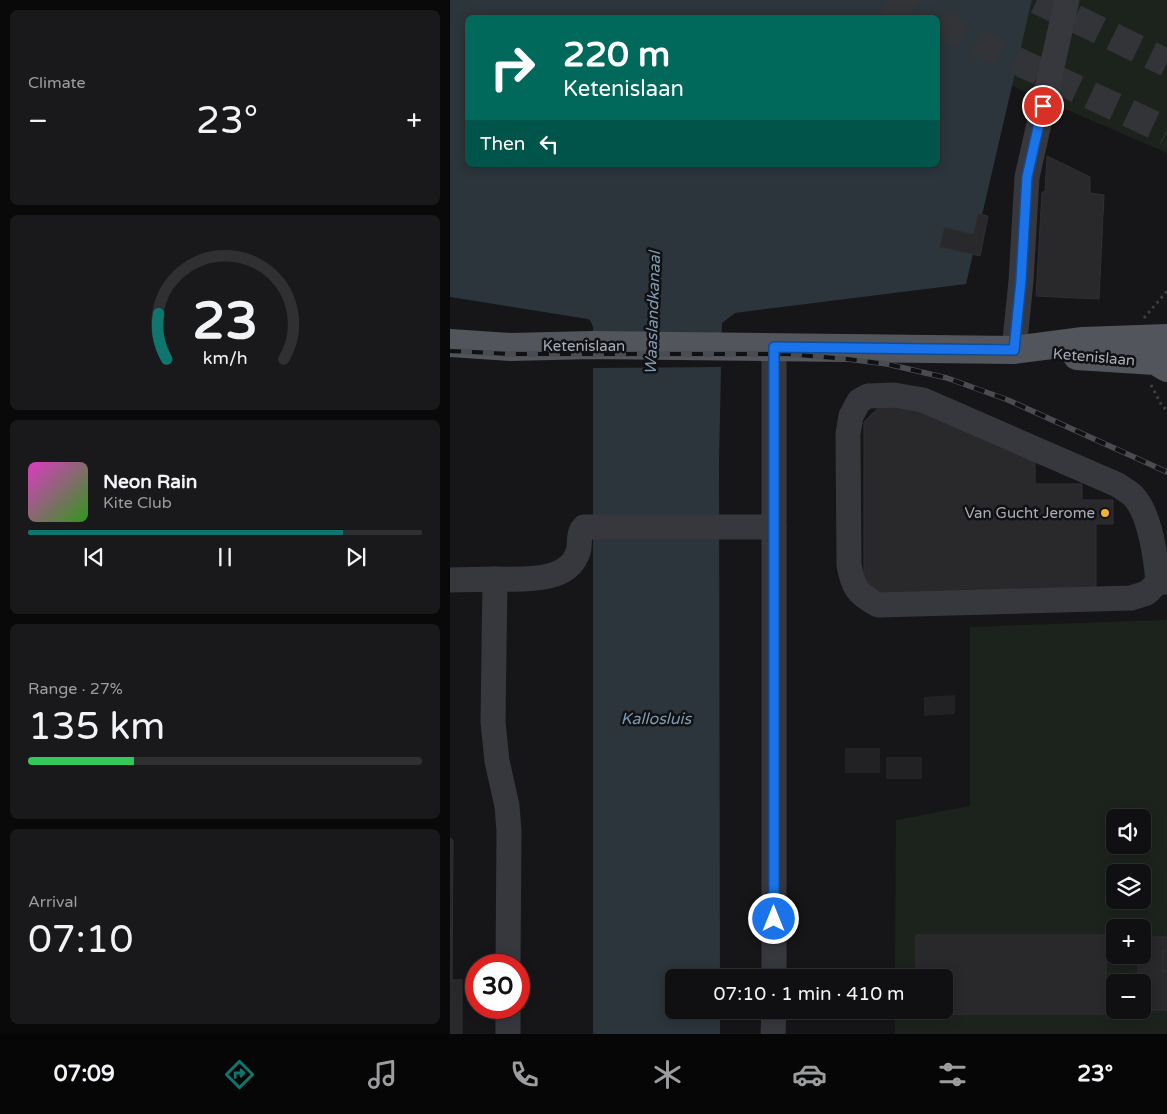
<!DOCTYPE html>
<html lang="en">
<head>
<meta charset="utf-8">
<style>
	body { margin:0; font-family:"Varela Round",sans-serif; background:#19191b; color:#f1f3f6; height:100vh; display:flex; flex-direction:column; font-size:19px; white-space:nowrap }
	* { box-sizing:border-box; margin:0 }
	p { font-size:16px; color:#9c9d9f }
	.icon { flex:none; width:28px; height:28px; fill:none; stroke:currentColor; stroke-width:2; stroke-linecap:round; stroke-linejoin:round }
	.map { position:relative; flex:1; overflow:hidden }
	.panel { display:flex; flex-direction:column; gap:10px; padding:10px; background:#09090a; width:450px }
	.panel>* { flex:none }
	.top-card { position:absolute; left:15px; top:15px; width:475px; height:152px; border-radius:8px; box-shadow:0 2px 12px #0003,0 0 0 1px #303032; background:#00695c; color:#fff; overflow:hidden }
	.fabs { position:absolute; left:656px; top:809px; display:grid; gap:10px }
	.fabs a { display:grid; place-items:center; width:45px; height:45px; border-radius:8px; background:#101012; box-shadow:0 2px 12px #0003,0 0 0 1px #303032; font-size:25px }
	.speed { position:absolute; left:15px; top:954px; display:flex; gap:10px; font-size:25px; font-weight:700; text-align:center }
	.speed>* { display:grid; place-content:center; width:65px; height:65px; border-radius:50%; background:#101012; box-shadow:0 2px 12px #0003,0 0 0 1px #303032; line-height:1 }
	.speed .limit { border:8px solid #d22; background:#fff; color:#111 }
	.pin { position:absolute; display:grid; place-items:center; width:42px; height:42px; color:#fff; margin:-21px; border:2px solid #fff; border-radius:50%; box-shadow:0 1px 5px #0007 }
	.me { position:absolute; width:55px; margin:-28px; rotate:0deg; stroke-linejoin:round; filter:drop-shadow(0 0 4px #0008) }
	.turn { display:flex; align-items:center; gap:18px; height:105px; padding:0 15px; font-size:22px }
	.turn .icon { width:65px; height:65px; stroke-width:2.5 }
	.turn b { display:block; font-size:35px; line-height:42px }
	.then { display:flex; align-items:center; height:48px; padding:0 15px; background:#0003; gap:10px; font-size:19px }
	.big { font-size:38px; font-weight:600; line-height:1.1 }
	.panel .widget { flex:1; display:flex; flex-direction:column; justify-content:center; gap:8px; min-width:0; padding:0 18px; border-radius:8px; background:#19191b }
	.panel .dial { align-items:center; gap:0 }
	.dial svg { height:130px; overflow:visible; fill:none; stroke:#303032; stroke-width:7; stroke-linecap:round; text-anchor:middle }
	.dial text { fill:#f1f3f6; stroke:none }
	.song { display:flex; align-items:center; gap:15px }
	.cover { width:60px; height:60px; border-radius:8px; background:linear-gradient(135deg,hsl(310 70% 55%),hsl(110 70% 35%)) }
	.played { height:5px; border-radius:2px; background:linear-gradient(90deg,#0f766e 80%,#303032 80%) }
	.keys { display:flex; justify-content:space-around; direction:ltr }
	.heat { display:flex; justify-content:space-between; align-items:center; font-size:28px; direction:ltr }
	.charge { height:8px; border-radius:4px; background:linear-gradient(90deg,#34c759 27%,#303032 0) }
	.trip { position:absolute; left:215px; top:969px; width:288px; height:50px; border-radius:8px; background:#101012; box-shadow:0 2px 12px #0003,0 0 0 1px #303032; font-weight:600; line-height:50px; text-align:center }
	.menu { display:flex; height:80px; justify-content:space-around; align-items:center; background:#060607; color:#9c9d9f }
	.menu .icon { width:35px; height:35px }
	.menu .on { color:#0f766e }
	.menu b { font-size:22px; color:#f1f3f6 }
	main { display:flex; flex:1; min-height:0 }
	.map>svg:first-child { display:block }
	.built { fill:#222225 }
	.green { fill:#1c231d; fill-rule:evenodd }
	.water { fill:#2c353c; fill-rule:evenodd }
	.pier { fill:#161618 }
	.building { fill:#29292c; stroke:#303034 }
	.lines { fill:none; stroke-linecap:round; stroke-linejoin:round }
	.highway-tunnel { stroke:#333438; stroke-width:28; stroke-dasharray:28 14; stroke-linecap:butt }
	.path { stroke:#3d3f44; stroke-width:3; stroke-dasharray:2.5 4; stroke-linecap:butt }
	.minor { stroke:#37383d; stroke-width:25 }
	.major { stroke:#53555c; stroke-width:28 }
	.rail-casing { stroke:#4a4c52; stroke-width:5.5 }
	.rail { stroke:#111113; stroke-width:4; stroke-dasharray:11; stroke-linecap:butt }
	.route-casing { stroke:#114b97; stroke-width:12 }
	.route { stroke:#1a73e8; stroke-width:9 }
	.poi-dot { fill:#f2b134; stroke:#111113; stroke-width:2 }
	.labels { text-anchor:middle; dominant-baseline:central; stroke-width:5; stroke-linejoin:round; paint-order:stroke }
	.street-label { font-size:15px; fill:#a8adb8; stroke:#111113 }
	.poi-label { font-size:15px; fill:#a8adb8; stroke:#111113; text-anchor:end }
	.water-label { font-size:16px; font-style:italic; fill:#7f9bb3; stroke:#111113 }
</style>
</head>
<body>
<main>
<section class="panel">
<div class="widget"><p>Climate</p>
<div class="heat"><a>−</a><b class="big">23°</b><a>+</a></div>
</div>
<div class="widget dial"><svg viewBox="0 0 100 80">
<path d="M14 69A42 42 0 1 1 86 69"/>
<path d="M14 69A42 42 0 0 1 9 41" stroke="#0f766e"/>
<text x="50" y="56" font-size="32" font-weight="700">23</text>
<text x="50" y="72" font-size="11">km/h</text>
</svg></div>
<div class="widget">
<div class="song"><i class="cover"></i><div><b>Neon Rain</b><p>Kite Club</p></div></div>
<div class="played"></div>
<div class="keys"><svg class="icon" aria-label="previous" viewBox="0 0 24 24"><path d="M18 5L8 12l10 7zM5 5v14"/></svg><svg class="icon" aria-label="pause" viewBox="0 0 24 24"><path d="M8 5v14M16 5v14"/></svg><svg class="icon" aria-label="next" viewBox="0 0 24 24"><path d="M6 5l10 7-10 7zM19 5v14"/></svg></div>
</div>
<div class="widget"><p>Range · 27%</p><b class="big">135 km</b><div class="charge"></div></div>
<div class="widget"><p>Arrival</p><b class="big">07:10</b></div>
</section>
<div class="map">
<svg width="717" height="1034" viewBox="0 0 717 1034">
	<rect width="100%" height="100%" fill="#161618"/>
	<g class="built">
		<path d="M505 695V714L474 716V697Z"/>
		<rect x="395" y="748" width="35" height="25"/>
		<rect x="436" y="757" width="36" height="22"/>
	</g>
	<g class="green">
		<path d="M582 0H717V153L562 86Z"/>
		<path d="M717 620V1034H445V1010H494V978L445 977 446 820 520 806V627ZM665 818H692V845H665ZM665 872H692V900H665ZM665 928H692V955H665ZM665 982H692V1010H665Z"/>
	</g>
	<path class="water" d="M0 0H582L516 284 285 313 272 323 269 460 270 977 224 978V1010H270V1034H143V327L140 320 138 319 0 297ZM18 18H488V165H18Z"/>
	<path class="pier" d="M274 333V367L142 368V345Z"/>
	<g class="building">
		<path d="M597 156 640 177V193L654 195 649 299 586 296 592 192H595Z"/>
		<path d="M528 214 538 216 530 256 490 247 494 227 523 234Z"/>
		<path d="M429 407H461L585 451V484H632V500H663V524H646V593H429L414 578V422Z"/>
		<path d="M0 838 3 840 2 980H12V1034H0Z"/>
		<path d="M466 935H656V1014H466V1010H494V978H466Z"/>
		<path d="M692 937H717V951H713V971H717V1010H692V982H688V955H692Z"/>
		<rect x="713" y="951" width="4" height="20"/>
	</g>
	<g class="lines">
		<g class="highway-tunnel">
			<path d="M437 0 475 18"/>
			<path d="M587 0 717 63"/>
			<path d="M488 24 717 131"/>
		</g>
		<g class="path">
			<path d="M694 318 717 291"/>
			<path d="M701 385 712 406 717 410"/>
		</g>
		<g class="minor">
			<path d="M564 350 571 281 577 177 617 0"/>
			<path d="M45 579C70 579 118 584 128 552 131 543 127 535 134 527H324"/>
			<path d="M0 580 45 579 43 722 47 761 57 806 59 831 58 965"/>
			<path d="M708 582C706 559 700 514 684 497 680 492 673 489 668 485L473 400 444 395 418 396 409 401 401 416 398 434 399 565C403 587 407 594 428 605L681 598 697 593 708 582H717"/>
			<path d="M324 978V347"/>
			<path d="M58 1034V1008"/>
			<path d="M323 1034 324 1010"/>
		</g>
		<g class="major">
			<path d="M0 343 61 347 142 345 564 350 633 341 717 338"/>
			<path d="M627 356 705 361 717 368"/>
		</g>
		<g class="rail-casing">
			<path id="rail" d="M0 351 62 354H337L397 359 437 364 497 378 558 400 717 472"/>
		</g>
		<use href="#rail" class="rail"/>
	</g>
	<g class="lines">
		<g class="route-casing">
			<path id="route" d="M324 919V347L564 350 571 281 577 177 593 106"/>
		</g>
		<use href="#route" class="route"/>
	</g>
	<circle class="poi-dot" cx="655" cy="513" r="5"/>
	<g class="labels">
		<g class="street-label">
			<text x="134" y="346">Ketenislaan</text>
			<text transform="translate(644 357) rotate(5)">Ketenislaan</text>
		</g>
		<g class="poi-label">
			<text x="645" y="513">Van Gucht Jerome</text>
		</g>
		<g class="water-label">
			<text transform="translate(203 313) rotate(-88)">Waaslandkanaal</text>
			<text x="206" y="719">Kallosluis</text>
		</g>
	</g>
</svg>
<div class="fabs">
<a><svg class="icon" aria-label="sound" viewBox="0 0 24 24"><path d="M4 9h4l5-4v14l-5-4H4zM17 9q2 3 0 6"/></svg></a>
<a><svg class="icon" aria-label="layers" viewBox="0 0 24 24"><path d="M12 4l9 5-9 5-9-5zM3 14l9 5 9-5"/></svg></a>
<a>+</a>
<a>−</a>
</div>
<div class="speed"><div class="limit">30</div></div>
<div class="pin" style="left:593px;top:106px;background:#d93025"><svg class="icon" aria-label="arrive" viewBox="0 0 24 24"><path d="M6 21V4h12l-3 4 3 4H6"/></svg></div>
<svg class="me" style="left:324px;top:919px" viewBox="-20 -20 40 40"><circle r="17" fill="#1a73e8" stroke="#fff" stroke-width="3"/><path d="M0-11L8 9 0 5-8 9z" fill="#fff"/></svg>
<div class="trip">07:10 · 1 min · 410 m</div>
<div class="top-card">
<div class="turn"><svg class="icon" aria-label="right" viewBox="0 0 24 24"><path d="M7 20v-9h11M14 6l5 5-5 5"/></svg><div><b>220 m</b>Ketenislaan</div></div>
<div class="then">Then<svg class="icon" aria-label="left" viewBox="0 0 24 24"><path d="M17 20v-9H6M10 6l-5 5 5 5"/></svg></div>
</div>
</div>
</main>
<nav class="menu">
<b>07:09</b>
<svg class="icon on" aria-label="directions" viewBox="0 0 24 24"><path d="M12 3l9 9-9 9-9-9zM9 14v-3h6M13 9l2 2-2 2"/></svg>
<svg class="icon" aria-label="music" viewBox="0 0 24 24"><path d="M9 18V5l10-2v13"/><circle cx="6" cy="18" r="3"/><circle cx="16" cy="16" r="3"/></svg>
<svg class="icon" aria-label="phone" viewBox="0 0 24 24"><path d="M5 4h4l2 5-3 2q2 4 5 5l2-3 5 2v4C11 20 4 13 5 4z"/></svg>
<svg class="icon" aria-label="climate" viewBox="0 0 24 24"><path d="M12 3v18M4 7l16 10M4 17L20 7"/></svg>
<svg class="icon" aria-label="car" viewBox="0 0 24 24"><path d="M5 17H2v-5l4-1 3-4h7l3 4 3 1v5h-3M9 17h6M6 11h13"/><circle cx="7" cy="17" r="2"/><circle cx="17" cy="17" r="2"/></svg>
<svg class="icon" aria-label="filters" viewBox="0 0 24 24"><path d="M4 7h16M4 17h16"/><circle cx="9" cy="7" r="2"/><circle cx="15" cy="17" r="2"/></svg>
<b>23°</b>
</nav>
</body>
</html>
